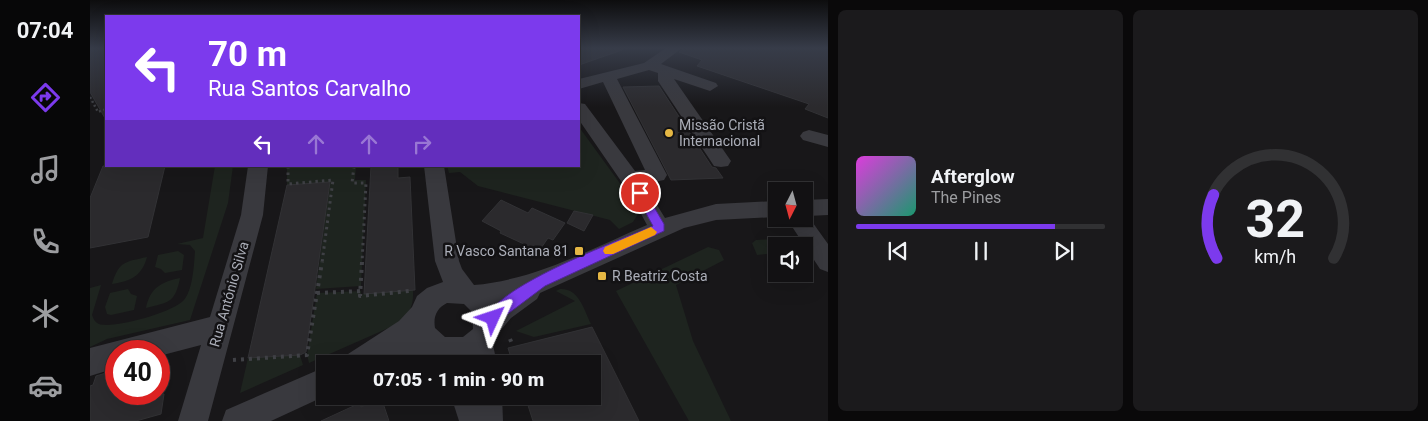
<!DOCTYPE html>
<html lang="pt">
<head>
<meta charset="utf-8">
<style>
	body { margin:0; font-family:Roboto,sans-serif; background:#1b1a1c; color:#f1f3f6; height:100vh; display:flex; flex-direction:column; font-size:19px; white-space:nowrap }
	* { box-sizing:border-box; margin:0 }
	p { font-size:16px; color:#9c9da0 }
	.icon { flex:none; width:28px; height:28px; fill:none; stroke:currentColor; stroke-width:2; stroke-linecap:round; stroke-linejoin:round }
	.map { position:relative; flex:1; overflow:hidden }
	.drawer { display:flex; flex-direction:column; gap:10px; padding:10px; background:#0a090a; width:600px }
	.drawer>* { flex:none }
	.top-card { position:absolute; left:15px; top:15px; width:475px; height:152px; border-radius:0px; box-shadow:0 5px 20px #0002,0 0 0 1px #313133; background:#7c3aed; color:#fff; overflow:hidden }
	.needle { width:32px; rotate:186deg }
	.fabs { position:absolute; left:678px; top:182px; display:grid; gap:10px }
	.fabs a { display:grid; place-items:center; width:45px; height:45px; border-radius:0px; background:#121113; box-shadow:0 5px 20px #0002,0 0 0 1px #313133; font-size:25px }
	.speed { position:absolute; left:15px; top:340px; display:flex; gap:10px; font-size:25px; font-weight:700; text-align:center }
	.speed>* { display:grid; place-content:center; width:65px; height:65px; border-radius:50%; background:#121113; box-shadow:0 5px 20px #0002,0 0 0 1px #313133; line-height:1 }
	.speed .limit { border:8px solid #d22; background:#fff; color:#111 }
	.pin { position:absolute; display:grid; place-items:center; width:42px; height:42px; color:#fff; margin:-21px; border:2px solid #fff; border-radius:50%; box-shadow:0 1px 5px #0007 }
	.me { position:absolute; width:55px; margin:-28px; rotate:48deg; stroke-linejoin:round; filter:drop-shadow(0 0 4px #0008) }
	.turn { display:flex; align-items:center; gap:18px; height:105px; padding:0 20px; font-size:22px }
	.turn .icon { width:65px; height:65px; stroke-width:2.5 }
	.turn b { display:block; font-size:35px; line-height:42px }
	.lanes { display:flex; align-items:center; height:48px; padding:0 20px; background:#0003; justify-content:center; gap:25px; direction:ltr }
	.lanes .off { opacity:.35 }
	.drawer .tile { flex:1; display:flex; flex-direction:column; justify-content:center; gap:8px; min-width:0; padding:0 18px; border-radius:8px; background:#1b1a1c }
	.drawer .dial { align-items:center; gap:0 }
	.dial svg { height:130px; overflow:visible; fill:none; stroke:#313133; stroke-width:7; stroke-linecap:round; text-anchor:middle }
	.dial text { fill:#f1f3f6; stroke:none }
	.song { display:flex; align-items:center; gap:15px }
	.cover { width:60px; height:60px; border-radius:8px; background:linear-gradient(135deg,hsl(300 70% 55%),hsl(160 70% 35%)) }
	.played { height:5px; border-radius:2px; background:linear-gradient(90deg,#7c3aed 80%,#313133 80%) }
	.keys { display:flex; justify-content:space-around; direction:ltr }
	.drawer .tiles { flex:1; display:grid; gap:10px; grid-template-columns:repeat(2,1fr) }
	.trip { position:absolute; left:226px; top:355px; width:285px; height:50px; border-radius:0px; background:#121113; box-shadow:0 5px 20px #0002,0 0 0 1px #313133; font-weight:800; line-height:50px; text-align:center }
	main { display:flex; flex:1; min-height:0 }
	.tabs { display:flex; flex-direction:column; width:90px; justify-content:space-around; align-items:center; background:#070708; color:#9c9da0 }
	.tabs .icon { width:35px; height:35px }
	.tabs .on { color:#7c3aed }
	.tabs b { font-size:22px; color:#f1f3f6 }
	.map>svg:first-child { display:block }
	.green { fill:#1e241f }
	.building { fill:#2b2a2d; stroke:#323235 }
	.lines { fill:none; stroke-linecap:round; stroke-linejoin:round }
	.path-far2 { stroke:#3f4045; stroke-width:2.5; stroke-dasharray:2 2.5; stroke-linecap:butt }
	.path-far1 { stroke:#3f4045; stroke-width:3; stroke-dasharray:2.5 4; stroke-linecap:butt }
	.path { stroke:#3f4045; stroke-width:4; stroke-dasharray:3 5; stroke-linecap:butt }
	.minor { fill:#39393e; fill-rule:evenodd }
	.route { fill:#7c3aed; stroke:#51269a }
	.slow { fill:#f59e0b }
	.poi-dot { fill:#e5b744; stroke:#131214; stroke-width:2 }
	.labels { text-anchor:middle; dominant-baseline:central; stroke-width:5; stroke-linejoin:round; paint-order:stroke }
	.poi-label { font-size:14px; fill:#abaeb8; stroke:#131214; text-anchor:start }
	.street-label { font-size:14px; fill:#abaeb8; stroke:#131214 }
</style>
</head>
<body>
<main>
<nav class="tabs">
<b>07:04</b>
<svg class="icon on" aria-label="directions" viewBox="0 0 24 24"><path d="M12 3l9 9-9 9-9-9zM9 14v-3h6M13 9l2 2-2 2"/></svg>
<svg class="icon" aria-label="music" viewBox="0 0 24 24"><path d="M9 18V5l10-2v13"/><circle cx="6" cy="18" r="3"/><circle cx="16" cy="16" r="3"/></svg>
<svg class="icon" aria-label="phone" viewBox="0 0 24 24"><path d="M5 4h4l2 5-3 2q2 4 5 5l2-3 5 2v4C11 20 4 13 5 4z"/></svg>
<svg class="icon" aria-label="climate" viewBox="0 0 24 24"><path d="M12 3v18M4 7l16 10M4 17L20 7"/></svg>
<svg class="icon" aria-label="car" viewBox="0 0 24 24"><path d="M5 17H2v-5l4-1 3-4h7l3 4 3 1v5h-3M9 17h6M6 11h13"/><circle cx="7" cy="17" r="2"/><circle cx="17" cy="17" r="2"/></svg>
</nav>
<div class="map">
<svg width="738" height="421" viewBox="0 0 738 421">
	<rect width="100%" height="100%" fill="#181719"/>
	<g class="green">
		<path d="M489 127 545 204 548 214 543 222 529 229 520 220 388 186 370 172 359 173 357 166H489Z"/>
		<path d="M125 166H143L138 203 100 320 17 339 0 347V288L11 285 2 315C4 320 5 322 9 324 24 329 84 312 94 300 103 289 104 265 105 251L100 245 87 244 113 238Z"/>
		<path d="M197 166H266L265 180H276L271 286 226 289 240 182 197 185Z"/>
		<path d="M699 238 703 239 709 246H686V253L667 255 662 243 666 240Z"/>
		<path d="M618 247 629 250 634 260 586 285 603 341 641 421H599L526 291Z"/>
		<path d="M88 251 94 255 92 270 75 273 71 269 65 267 68 255Z"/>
		<path d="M57 257C52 276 41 281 22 284 29 261 35 262 57 257Z"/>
		<path d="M90 278C85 303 79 302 56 308 60 288 71 282 90 278Z"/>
		<path d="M38 289 41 294 47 296 44 310 21 315 17 314 15 307 20 293Z"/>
		<path d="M323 289C324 308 319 315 303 326L219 363 217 355 227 293 271 291V294Z"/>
		<path d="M470 289C489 288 494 310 501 324L444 337 426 331 485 301 466 291Z"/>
		<path d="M210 355 213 365 150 393 158 358Z"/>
	</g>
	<g class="building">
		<path d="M0 48H16V120L0 92Z"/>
		<path d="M489 48H532V50L489 65Z"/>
		<path d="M594 48H727L738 51V118L715 109 719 104 607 66 612 60 589 52Z"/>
		<path d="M569 86 622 167 626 168 633 178 581 180 533 87Z"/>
		<path d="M13 166H75L58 237 0 248V198Z"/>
		<path d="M281 166H308V178L320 177 325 290 274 294Z"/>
		<path d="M240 182 216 352 210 355 158 358 197 185Z"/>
		<path d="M411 200 438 213 442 208 475 223 463 240 458 238 449 251 410 233 411 231 392 221Z"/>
		<path d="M484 211 503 215 494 231 477 223Z"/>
		<path d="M502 327 549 421H443L435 396H502V364H423L418 348Z"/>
		<path d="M26 370V394H74L71 414 46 421H0V386L3 385 6 376Z"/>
		<path d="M291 397 299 421H231L270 403 271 407Z"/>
	</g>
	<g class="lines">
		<path class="path-far2" d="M0 97 8 112 16 109"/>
		<g class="path-far1">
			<path d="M198 166V184L243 180 232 263"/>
			<path d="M264 166 262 183H276L272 263"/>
		</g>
		<g class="path">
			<path d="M272 262 270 296 319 291"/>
			<path d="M227 293 271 291"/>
			<path d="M420 339 423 346"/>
			<path d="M143 360 217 355 232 262"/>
		</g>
		<g class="minor">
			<path d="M576 48H592L571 64 626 83 628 86 620 91 584 79 641 161 638 166 631 167 624 166 568 81V73L559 70 527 79 577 175 574 180 554 184 575 218 626 204 686 201V217L626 220 594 228 450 293 447 299 421 318 410 331 403 345 407 364H254L258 354 309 321 322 307 327 296 337 288 353 282 345 261 334 166H354L369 261 372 269 384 285C445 280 501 249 557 225L542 197 489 120V103L495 104 545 171 555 170 513 82 489 89V79L554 63ZM357 303 374 304 382 312 383 329 373 337H355L345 328C343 316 347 308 357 303Z"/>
			<path d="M719 130 738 135V147L713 140 710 136 713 132Z"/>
			<path d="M158 166H178L173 215 118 421H88L111 345 69 356V351H26V368L0 376V348L120 317 151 215Z"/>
			<path d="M738 199V215L718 216 738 244V272L730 269 697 219H714V200Z"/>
			<path d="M235 367V396L181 421H132L136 410Z"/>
			<path d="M361 396H412L413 421H369Z"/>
		</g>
	</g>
	<linearGradient id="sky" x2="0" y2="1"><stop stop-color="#0d0d0e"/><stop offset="0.45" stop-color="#373c49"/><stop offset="1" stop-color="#373c49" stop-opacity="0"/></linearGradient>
	<rect width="738" height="107" fill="url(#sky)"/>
	<path class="route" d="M550 189 554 190 574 224V231L455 286 403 325 398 323 396 318C412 283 526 242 563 226L545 193Z"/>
	<path class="slow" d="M561 227 567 232 565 235 523 254H515L513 251 515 247Z"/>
	<g class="poi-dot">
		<circle cx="579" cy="133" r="5"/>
		<rect x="484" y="246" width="10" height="10" rx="2.5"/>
		<rect x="507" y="271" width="10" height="10" rx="2.5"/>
	</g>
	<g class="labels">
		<g class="poi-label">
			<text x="589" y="125">Missão Cristã<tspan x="589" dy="16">Internacional</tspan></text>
			<text x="479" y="251" text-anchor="end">R Vasco Santana 81</text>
			<text x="522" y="276">R Beatriz Costa</text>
		</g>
		<g class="street-label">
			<text transform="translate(139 294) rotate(-74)">Rua António Silva</text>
		</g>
	</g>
</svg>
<div class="fabs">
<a><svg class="needle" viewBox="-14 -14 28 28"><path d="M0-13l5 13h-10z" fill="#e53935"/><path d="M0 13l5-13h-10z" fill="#9c9da0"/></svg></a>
<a><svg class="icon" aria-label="sound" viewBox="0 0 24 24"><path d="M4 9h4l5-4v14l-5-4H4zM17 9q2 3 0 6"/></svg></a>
</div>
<div class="speed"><div class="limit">40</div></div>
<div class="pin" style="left:550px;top:193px;background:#d93025"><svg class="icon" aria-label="arrive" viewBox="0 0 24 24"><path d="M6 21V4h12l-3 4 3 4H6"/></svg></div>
<svg class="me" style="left:403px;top:318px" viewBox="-20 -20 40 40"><path d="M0-17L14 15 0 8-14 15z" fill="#7c3aed" stroke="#fff" stroke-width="4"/></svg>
<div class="trip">07:05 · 1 min · 90 m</div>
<div class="top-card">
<div class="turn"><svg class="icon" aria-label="left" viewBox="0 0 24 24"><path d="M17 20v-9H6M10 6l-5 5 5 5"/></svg><div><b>70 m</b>Rua Santos Carvalho</div></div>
<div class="lanes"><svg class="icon" aria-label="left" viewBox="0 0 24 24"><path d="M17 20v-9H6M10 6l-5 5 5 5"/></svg><svg class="icon off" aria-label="ahead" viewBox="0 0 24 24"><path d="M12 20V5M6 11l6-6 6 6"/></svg><svg class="icon off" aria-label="ahead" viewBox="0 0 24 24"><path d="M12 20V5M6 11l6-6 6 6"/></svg><svg class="icon off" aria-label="right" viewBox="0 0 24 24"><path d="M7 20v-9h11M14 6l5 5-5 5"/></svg></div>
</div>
</div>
<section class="drawer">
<div class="tiles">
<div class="tile">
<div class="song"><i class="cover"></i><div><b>Afterglow</b><p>The Pines</p></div></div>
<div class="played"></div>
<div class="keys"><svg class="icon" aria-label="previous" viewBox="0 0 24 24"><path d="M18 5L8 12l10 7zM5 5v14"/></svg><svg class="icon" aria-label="pause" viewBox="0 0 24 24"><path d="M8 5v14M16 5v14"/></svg><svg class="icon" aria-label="next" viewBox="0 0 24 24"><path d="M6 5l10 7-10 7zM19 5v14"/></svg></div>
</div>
<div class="tile dial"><svg viewBox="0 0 100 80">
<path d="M14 69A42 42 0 1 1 86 69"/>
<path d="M14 69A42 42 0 0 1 12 30" stroke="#7c3aed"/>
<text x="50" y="56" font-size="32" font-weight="700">32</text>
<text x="50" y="72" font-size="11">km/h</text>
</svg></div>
</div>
</section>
</main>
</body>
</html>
